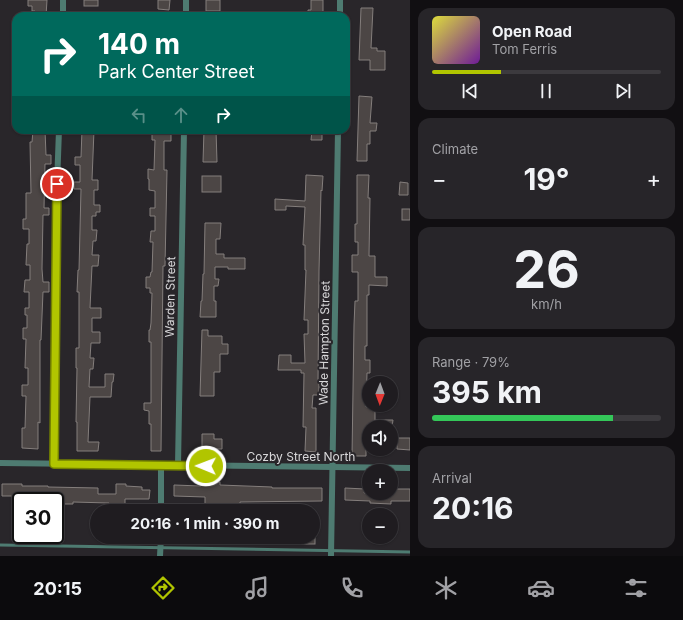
<!DOCTYPE html>
<html lang="en">
<head>
<meta charset="utf-8">
<style>
	body { margin:0; font-family:Inter,sans-serif; background:#272529; color:#f1f3f6; height:100vh; display:flex; flex-direction:column; font-size:15px; white-space:nowrap }
	* { box-sizing:border-box; margin:0 }
	p { font-size:13px; color:#a1a1a5 }
	.icon { flex:none; width:22px; height:22px; fill:none; stroke:currentColor; stroke-width:2; stroke-linecap:round; stroke-linejoin:round }
	.map { position:relative; flex:1; overflow:hidden }
	.details { display:flex; flex-direction:column; gap:8px; padding:8px; background:#110f12; width:273px }
	.details>* { flex:none }
	.guide { position:absolute; left:12px; top:12px; width:338px; height:122px; border-radius:12px; box-shadow:0 1px 3px #0004,0 0 0 1px #3c3a3e; background:#00695c; color:#fff; overflow:hidden }
	.needle { width:26px; rotate:181deg }
	.fabs { position:absolute; left:362px; top:376px; display:grid; gap:8px }
	.fabs a { display:grid; place-items:center; width:36px; height:36px; border-radius:50%; background:#1f1c20; box-shadow:0 1px 3px #0004,0 0 0 1px #3c3a3e; font-size:20px }
	.speed { position:absolute; left:12px; top:492px; display:flex; gap:8px; font-size:20px; font-weight:700; text-align:center }
	.speed>* { display:grid; place-content:center; width:52px; height:52px; border-radius:50%; background:#1f1c20; box-shadow:0 1px 3px #0004,0 0 0 1px #3c3a3e; line-height:1 }
	.speed .limit { border:2px solid #111; border-radius:6px; background:#fff; color:#111 }
	.pin { position:absolute; display:grid; place-items:center; width:34px; height:34px; color:#fff; margin:-17px; border:2px solid #fff; border-radius:50%; box-shadow:0 1px 4px #0007 }
	.me { position:absolute; width:44px; margin:-22px; rotate:271deg; stroke-linejoin:round; filter:drop-shadow(0 0 3px #0008) }
	.turn { display:flex; align-items:center; gap:14px; height:84px; padding:0 20px; font-size:18px }
	.turn .icon { width:52px; height:52px; stroke-width:2.5 }
	.turn b { display:block; font-size:28px; line-height:34px }
	.lanes { display:flex; align-items:center; height:38px; padding:0 20px; background:#0003; justify-content:center; gap:20px; direction:ltr }
	.lanes .off { opacity:.35 }
	.big { font-size:30px; font-weight:700; line-height:1.1 }
	.details .widget { flex:1; display:flex; flex-direction:column; justify-content:center; gap:6px; min-width:0; padding:0 14px; border-radius:12px; background:#272529 }
	.details .dial { align-items:center; gap:0 }
	.dial b { font-size:52px; line-height:1 }
	.song { display:flex; align-items:center; gap:12px }
	.cover { width:48px; height:48px; border-radius:6px; background:linear-gradient(135deg,hsl(60 70% 55%),hsl(280 70% 35%)) }
	.played { height:4px; border-radius:2px; background:linear-gradient(90deg,#b1c500 30%,#3c3a3e 30%) }
	.keys { display:flex; justify-content:space-around; direction:ltr }
	.heat { display:flex; justify-content:space-between; align-items:center; font-size:22px; direction:ltr }
	.charge { height:6px; border-radius:3px; background:linear-gradient(90deg,#34c759 79%,#3c3a3e 0) }
	.trip { position:absolute; left:90px; top:504px; width:230px; height:40px; border-radius:20px; background:#1f1c20; box-shadow:0 1px 3px #0004,0 0 0 1px #3c3a3e; font-weight:700; line-height:40px; text-align:center }
	.menu { display:flex; height:64px; justify-content:space-around; align-items:center; background:#0c0b0d; color:#a1a1a5 }
	.menu .icon { width:28px; height:28px }
	.menu .current { color:#b1c500 }
	.menu b { font-size:18px; color:#f1f3f6 }
	main { display:flex; flex:1; min-height:0 }
	.map>svg:first-child { display:block }
	.building { fill:#4c4645; stroke:#847e7c }
	.lines { fill:none; stroke-linecap:round; stroke-linejoin:round }
	.service { stroke:#4e7b71; stroke-width:3 }
	.minor { stroke:#4e7b71; stroke-width:6 }
	.route-casing { stroke:#738000; stroke-width:10 }
	.route { stroke:#b1c500; stroke-width:7 }
	.labels { text-anchor:middle; dominant-baseline:central; stroke-width:4; stroke-linejoin:round; paint-order:stroke }
	.street-label { font-size:12px; fill:#d9d8da; stroke:#29262a }
</style>
</head>
<body>
<main>
<div class="map">
<svg width="410" height="556" viewBox="0 0 410 556">
	<rect width="100%" height="100%" fill="#29262a"/>
	<g class="building">
		<path d="M28 0H47L46 16H34L35 11H32V6H28Z"/>
		<rect x="84" y="0" width="14" height="6"/>
		<path d="M158 0H170L169 10 158 9Z"/>
		<rect x="206" y="0" width="14" height="11"/>
		<path d="M311 0H323V16H308V10H311Z"/>
		<path d="M361 8H373L371 48H377V51H385V70H370V60H359Z"/>
		<path d="M359 96 372 97 370 123H377L376 131H370V144H367V161H357Z"/>
		<path d="M33 130H45L46 155H51V164H45L44 208H49V215H43L42 269 43 282H49V292H43L41 340H40V423L38 422V449L22 448V428H25L26 396H22V385H28V368H25L26 339H23V328H27V315H25V308H29V292H24L25 280H30V265H26L27 244H29V229H23V219H26V193H31L30 142H32Z"/>
		<path d="M82 130H94L92 180H98V190H94V205H100V212H96V216H92V230H97L96 241H93L92 255H99L98 266H92L90 308H101V318H92V332H100V343H91L90 358H94L93 369H90L89 387H105V374H114L113 382H112L111 397H90L88 442H99L98 451H77V422H76L77 368H76V348H79V292H77L78 270H79L81 189H74V182H80V165H75V157H81Z"/>
		<path d="M152 130H166V134H171V141H164V170H167L165 266H163L161 451H151V424H149V411L144 410V403H151V342H149V330H150L151 323 152 293H150V288H146V277H150L151 272H152L153 242H150L151 231H155V216H150V208H155V191L149 190V179H148V169L154 170 155 140H152Z"/>
		<path d="M204 130H216L217 162H203Z"/>
		<path d="M312 130H322V140H311Z"/>
		<path d="M306 175 323 176 322 191 321 190 319 271 318 382H319V395H313L312 408H316V452L305 451 306 427H303L304 373H301V370H278L279 355H291V363H305L304 334H308V320H304L306 270H305V245H303L305 207 286 206V210H275V199L305 201Z"/>
		<path d="M357 175H369L368 198H370L369 256H375V277H387V286L369 285V295H367V346H365V360H370V373H367L366 407H375V420H393L392 427H366V456H352L354 325 355 301H358V272H352V255H358V242H355V224H357Z"/>
		<rect x="202" y="176" width="19" height="16"/>
		<path d="M400 182 408 183V195H399Z"/>
		<rect x="402" y="209" width="8" height="11"/>
		<path d="M205 223H221L220 239H216V254H224V258H245V269H228V267H215V279H219L218 286H214V301H216V317H200L201 301H202L203 274H204Z"/>
		<path d="M202 330H208V336H222V344H228V354H220V372H214V396H200Z"/>
		<path d="M202 434H214V439H222V449H202Z"/>
		<path d="M397 438H410V450L397 449Z"/>
		<path d="M201 482H220V485L272 487V488H322V501L240 502V504H220V505H205V497L174 496V485L201 486Z"/>
		<path d="M2 484H22V486H48V487L98 488V494H116V484H126V486L142 487V490H150L149 499H125V505H118V509H109V503L73 502V504H55V501L52 500H22L21 503H12V496H2Z"/>
		<path d="M345 488 365 489 364 493H391V489H410V501H391V504L370 503V501L345 500Z"/>
		<rect x="298" y="537" width="17" height="7"/>
	</g>
	<g class="lines">
		<path class="service" d="M0 545 410 552"/>
		<g class="minor">
			<path d="M63 16V0"/>
			<path d="M186 16V0"/>
			<path d="M340 16V0"/>
			<path d="M0 463 410 468"/>
			<path d="M54 464 57 184 59 130"/>
			<path d="M178 465 184 130"/>
			<path d="M161 511V465"/>
			<path d="M160 556 161 537"/>
			<path d="M331 556 338 130"/>
		</g>
	</g>
	<g class="lines">
		<g class="route-casing">
			<path id="route" d="M57 184 54 464 206 466"/>
		</g>
		<use href="#route" class="route"/>
	</g>
	<g class="labels">
		<g class="street-label">
			<text transform="translate(170 297) rotate(-89)">Warden Street</text>
			<text transform="translate(324 343) rotate(-89)">Wade Hampton Street</text>
			<text x="301" y="456">Cozby Street North</text>
		</g>
	</g>
</svg>
<div class="fabs">
<a><svg class="needle" viewBox="-14 -14 28 28"><path d="M0-13l5 13h-10z" fill="#e53935"/><path d="M0 13l5-13h-10z" fill="#a1a1a5"/></svg></a>
<a><svg class="icon" aria-label="sound" viewBox="0 0 24 24"><path d="M4 9h4l5-4v14l-5-4H4zM17 9q2 3 0 6"/></svg></a>
<a>+</a>
<a>−</a>
</div>
<div class="speed"><div class="limit">30</div></div>
<div class="pin" style="left:57px;top:184px;background:#d93025"><svg class="icon" aria-label="arrive" viewBox="0 0 24 24"><path d="M6 21V4h12l-3 4 3 4H6"/></svg></div>
<svg class="me" style="left:206px;top:466px" viewBox="-20 -20 40 40"><circle r="17" fill="#b1c500" stroke="#fff" stroke-width="3"/><path d="M0-11L8 9 0 5-8 9z" fill="#fff"/></svg>
<div class="trip">20:16 · 1 min · 390 m</div>
<div class="guide">
<div class="turn"><svg class="icon" aria-label="right" viewBox="0 0 24 24"><path d="M7 20v-9h11M14 6l5 5-5 5"/></svg><div><b>140 m</b>Park Center Street</div></div>
<div class="lanes"><svg class="icon off" aria-label="left" viewBox="0 0 24 24"><path d="M17 20v-9H6M10 6l-5 5 5 5"/></svg><svg class="icon off" aria-label="ahead" viewBox="0 0 24 24"><path d="M12 20V5M6 11l6-6 6 6"/></svg><svg class="icon" aria-label="right" viewBox="0 0 24 24"><path d="M7 20v-9h11M14 6l5 5-5 5"/></svg></div>
</div>
</div>
<section class="details">
<div class="widget">
<div class="song"><i class="cover"></i><div><b>Open Road</b><p>Tom Ferris</p></div></div>
<div class="played"></div>
<div class="keys"><svg class="icon" aria-label="previous" viewBox="0 0 24 24"><path d="M18 5L8 12l10 7zM5 5v14"/></svg><svg class="icon" aria-label="pause" viewBox="0 0 24 24"><path d="M8 5v14M16 5v14"/></svg><svg class="icon" aria-label="next" viewBox="0 0 24 24"><path d="M6 5l10 7-10 7zM19 5v14"/></svg></div>
</div>
<div class="widget"><p>Climate</p>
<div class="heat"><a>−</a><b class="big">19°</b><a>+</a></div>
</div>
<div class="widget dial"><b>26</b><p>km/h</p></div>
<div class="widget"><p>Range · 79%</p><b class="big">395 km</b><div class="charge"></div></div>
<div class="widget"><p>Arrival</p><b class="big">20:16</b></div>
</section>
</main>
<nav class="menu">
<b>20:15</b>
<svg class="icon current" aria-label="directions" viewBox="0 0 24 24"><path d="M12 3l9 9-9 9-9-9zM9 14v-3h6M13 9l2 2-2 2"/></svg>
<svg class="icon" aria-label="music" viewBox="0 0 24 24"><path d="M9 18V5l10-2v13"/><circle cx="6" cy="18" r="3"/><circle cx="16" cy="16" r="3"/></svg>
<svg class="icon" aria-label="phone" viewBox="0 0 24 24"><path d="M5 4h4l2 5-3 2q2 4 5 5l2-3 5 2v4C11 20 4 13 5 4z"/></svg>
<svg class="icon" aria-label="climate" viewBox="0 0 24 24"><path d="M12 3v18M4 7l16 10M4 17L20 7"/></svg>
<svg class="icon" aria-label="car" viewBox="0 0 24 24"><path d="M5 17H2v-5l4-1 3-4h7l3 4 3 1v5h-3M9 17h6M6 11h13"/><circle cx="7" cy="17" r="2"/><circle cx="17" cy="17" r="2"/></svg>
<svg class="icon" aria-label="filters" viewBox="0 0 24 24"><path d="M4 7h16M4 17h16"/><circle cx="9" cy="7" r="2"/><circle cx="15" cy="17" r="2"/></svg>
</nav>
</body>
</html>
